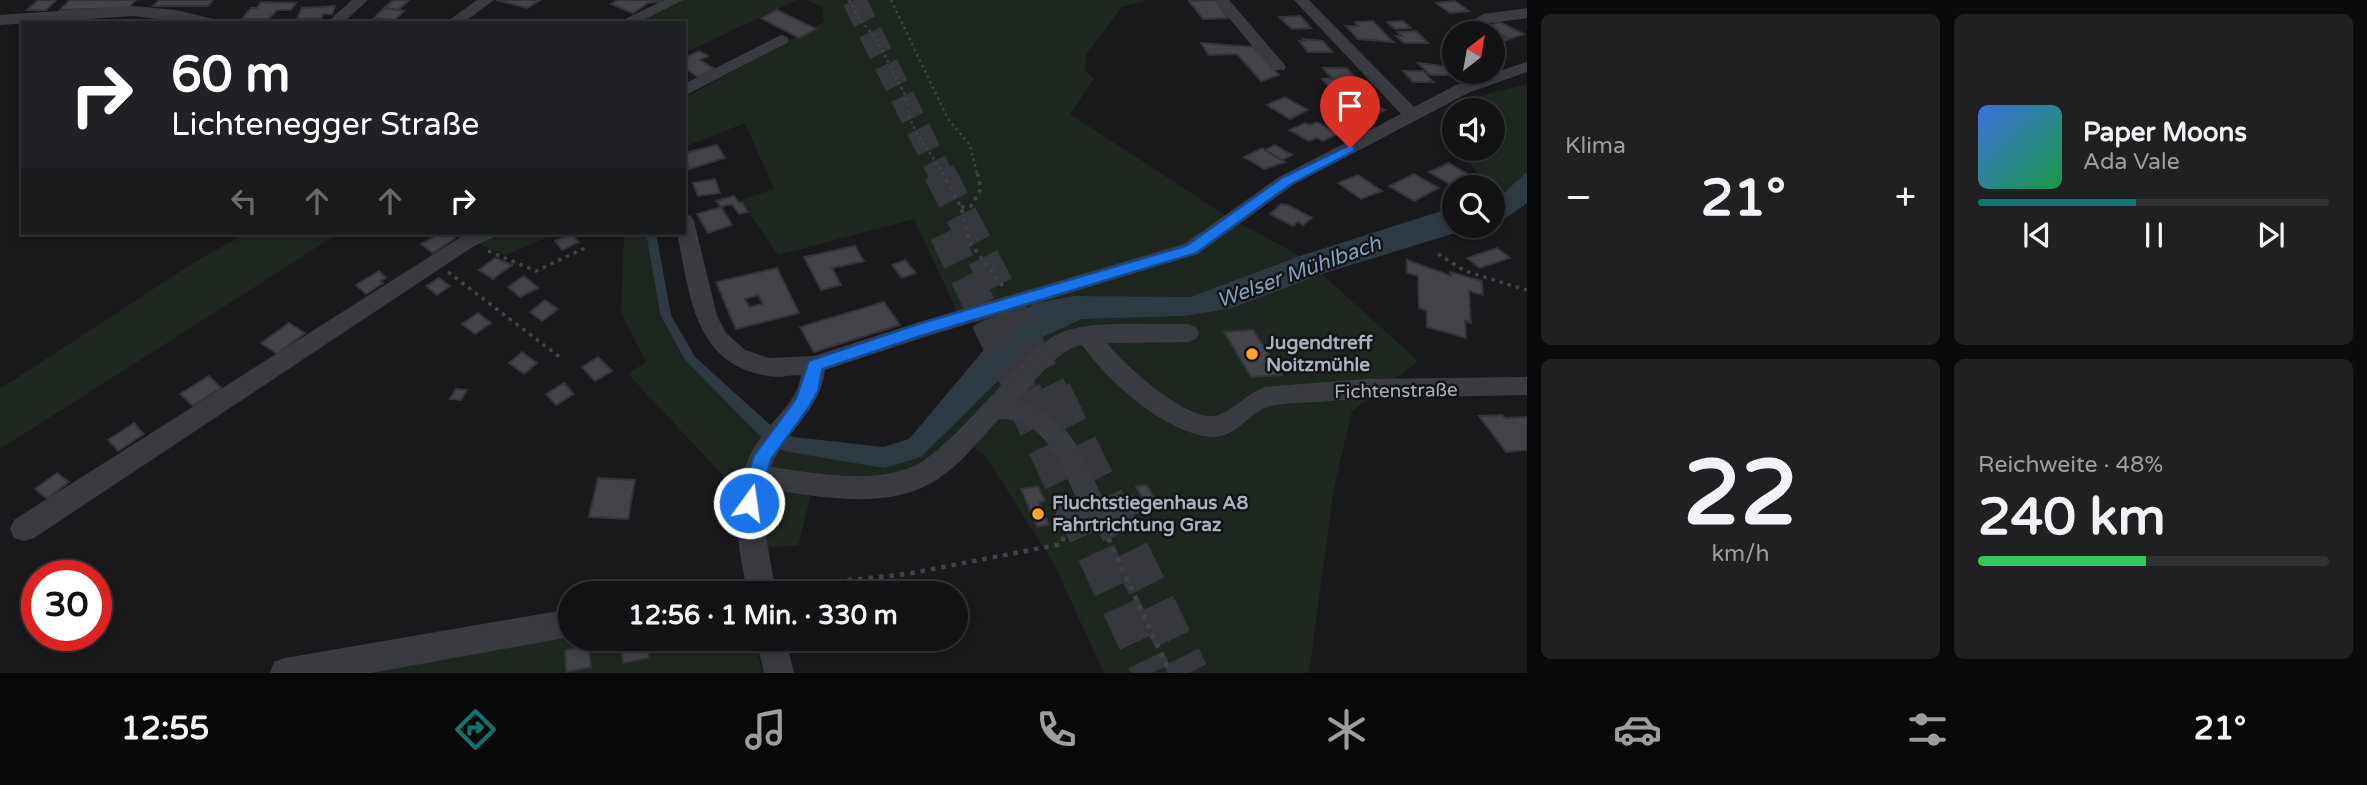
<!DOCTYPE html>
<html lang="de">
<head>
<meta charset="utf-8">
<style>
	body { margin:0; font-family:"Varela Round",sans-serif; background:#202022; color:#f1f3f6; height:100vh; display:flex; flex-direction:column; font-size:26px; white-space:nowrap }
	* { box-sizing:border-box; margin:0 }
	p { font-size:23px; color:#9d9ea0 }
	.icon { flex:none; width:38px; height:38px; fill:none; stroke:currentColor; stroke-width:2; stroke-linecap:round; stroke-linejoin:round }
	.map { position:relative; flex:1; overflow:hidden }
	.panel { display:flex; flex-direction:column; gap:14px; padding:14px; background:#0a0a0c; width:840px }
	.panel>* { flex:none }
	.guide { position:absolute; left:21px; top:21px; width:665px; height:214px; border-radius:0px; box-shadow:0 4px 10px #0003,0 0 0 2px #323234; background:#202124; color:#fff; overflow:hidden }
	.needle { width:46px; rotate:31deg }
	.buttons { position:absolute; left:1442px; top:21px; display:grid; gap:14px }
	.buttons a { display:grid; place-items:center; width:63px; height:63px; border-radius:50%; background:#131315; box-shadow:0 4px 10px #0003,0 0 0 2px #323234; font-size:35px }
	.speed { position:absolute; left:21px; top:560px; display:flex; gap:14px; font-size:35px; font-weight:700; text-align:center }
	.speed>* { display:grid; place-content:center; width:91px; height:91px; border-radius:50%; background:#131315; box-shadow:0 4px 10px #0003,0 0 0 2px #323234; line-height:1 }
	.speed .limit { border:10px solid #d22; background:#fff; color:#111 }
	.pin { position:absolute; display:grid; place-items:center; width:60px; height:60px; color:#fff; margin:-72px -30px; border-radius:50% 50% 50% 0; rotate:-45deg; box-shadow:0 0 7px #0007 }
	.pin .icon { rotate:45deg }
	.me { position:absolute; width:77px; margin:-38px; rotate:14deg; stroke-linejoin:round; filter:drop-shadow(0 0 5px #0008) }
	.turn { display:flex; align-items:center; gap:24px; height:147px; padding:0 35px; font-size:32px }
	.turn .icon { width:91px; height:91px; stroke-width:2.5 }
	.turn b { display:block; font-size:49px; line-height:60px }
	.lanes { display:flex; align-items:center; height:66px; padding:0 35px; background:#0003; justify-content:center; gap:35px; direction:ltr }
	.lanes .off { opacity:.35 }
	.big { font-size:52px; font-weight:800; line-height:1.1 }
	.panel .tile { flex:1; display:flex; flex-direction:column; justify-content:center; gap:10px; min-width:0; padding:0 24px; border-radius:10px; background:#202022 }
	.panel .dial { align-items:center; gap:0 }
	.dial b { font-size:91px; line-height:1 }
	.song { display:flex; align-items:center; gap:21px }
	.cover { width:84px; height:84px; border-radius:10px; background:linear-gradient(135deg,hsl(220 70% 55%),hsl(140 70% 35%)) }
	.played { height:7px; border-radius:4px; background:linear-gradient(90deg,#0f766e 45%,#323234 45%) }
	.keys { display:flex; justify-content:space-around; direction:ltr }
	.heat { display:flex; justify-content:space-between; align-items:center; font-size:38px; direction:ltr }
	.charge { height:10px; border-radius:5px; background:linear-gradient(90deg,#34c759 48%,#323234 0) }
	.panel .tiles { flex:1; display:grid; gap:14px; grid-template-columns:repeat(2,1fr) }
	.trip { position:absolute; left:558px; top:581px; width:410px; height:70px; border-radius:35px; background:#131315; box-shadow:0 4px 10px #0003,0 0 0 2px #323234; font-weight:800; line-height:70px; text-align:center }
	.tab-bar { display:flex; height:112px; justify-content:space-around; align-items:center; background:#080808; color:#9d9ea0 }
	.tab-bar .icon { width:49px; height:49px }
	.tab-bar .current { color:#0f766e }
	.tab-bar b { font-size:32px; color:#f1f3f6 }
	main { display:flex; flex:1; min-height:0 }
	.map>svg:first-child { display:block }
	.green { fill:#1e271f }
	.water { fill:#2d3a41 }
	.building { fill:#434449; stroke:#333338; stroke-width:2; fill-rule:evenodd }
	.lines { fill:none; stroke-linecap:round; stroke-linejoin:round }
	.highway-tunnel-far2 { stroke:#36373c; stroke-width:24; stroke-dasharray:24 12; stroke-linecap:butt }
	.highway-tunnel-far1 { stroke:#36373c; stroke-width:32; stroke-dasharray:32 16; stroke-linecap:butt }
	.highway-tunnel { stroke:#36373c; stroke-width:39; stroke-dasharray:39 20; stroke-linecap:butt }
	.path-far2 { stroke:#3f4348; stroke-width:2.5; stroke-dasharray:2.5 3.5; stroke-linecap:butt }
	.path-far1 { stroke:#3f4348; stroke-width:3.5; stroke-dasharray:3.5 5; stroke-linecap:butt }
	.path { stroke:#3f4348; stroke-width:4.5; stroke-dasharray:4.5 6; stroke-linecap:butt }
	.minor { fill:#3a3b41; fill-rule:evenodd }
	.route { fill:#1a73e8; stroke:#114b97; stroke-width:2 }
	.poi-dot { fill:#ffa52d; stroke:#141417; stroke-width:2.5 }
	.labels { text-anchor:middle; dominant-baseline:central; stroke-width:5; stroke-linejoin:round; paint-order:stroke }
	.poi-label { font-size:19px; font-weight:bold; fill:#aab1bc; stroke:#141417; text-anchor:start }
	.street-label { font-size:19px; fill:#aab1bc; stroke:#141417 }
	.water-label { font-size:21px; font-style:italic; fill:#7fa3b9; stroke:#141417 }
</style>
</head>
<body>
<main>
<div class="map">
<svg width="1527" height="673" viewBox="0 0 1527 673">
	<rect width="100%" height="100%" fill="#19191c"/>
	<g class="green">
		<path d="M678 0H797L684 53V23H629Z"/>
		<path d="M806 0H1148L1122 7 1086 54 1085 70 1094 79 1070 114 1223 214 1300 256 1190 297 1074 296 1035 303 1009 320 995 336 957 311 914 219 778 255 741 200 774 189 745 123 684 147V98L824 22 822 7Z"/>
		<path d="M1527 84V172L1500 196 1455 149H1493V110H1455L1473 98Z"/>
		<path d="M246 233H339L0 449V389L198 260Z"/>
		<path d="M486 233H557L506 255 469 240Z"/>
		<path d="M627 233H646L660 314 685 360 764 440 921 457 1043 337 1082 319 1186 316 1232 308 1322 274 1418 361 1352 411 1334 487 1309 673H1104L1054 564 985 455 959 437 902 480 815 479 798 546 747 547 735 488 628 374 646 362 621 313 624 234Z"/>
		<path d="M570 634V639H755L762 673H339Z"/>
	</g>
	<g class="water">
		<path d="M1527 172V203L1509 216 1493 221V198L1500 196Z"/>
		<path d="M1454 207V226H1478L1322 274 1232 308 1186 316 1082 319 1043 337 921 457 884 468 784 451 764 440 685 360 660 314 646 233H656L671 315 695 357 777 431 794 437 883 447 909 439 1009 320 1035 303 1074 296 1190 297 1300 256Z"/>
	</g>
	<g class="building">
		<path d="M38 0H56L46 10H27Z"/>
		<path d="M70 0H136L128 8 60 10Z"/>
		<path d="M159 0H213L208 6H153Z"/>
		<path d="M393 0H409L398 10 384 8Z"/>
		<path d="M496 0H540L527 8Z"/>
		<path d="M618 0H660L661 1 648 3 633 13 611 4Z"/>
		<path d="M1216 0 1228 18 1203 19 1189 1Z"/>
		<path d="M1455 1 1469 11 1450 13 1436 3Z"/>
		<path d="M261 2 296 3 291 10H277L269 19H242L251 8H257Z"/>
		<path d="M335 6 332 14H323L321 18 297 19 302 8Z"/>
		<path d="M384 8 398 10 404 11 395 20 374 18Z"/>
		<path d="M777 10 816 29 799 38 761 18Z"/>
		<path d="M1300 16 1311 28 1292 29 1281 19H1283L1280 17Z"/>
		<path d="M1373 21 1393 42 1358 39 1346 26H1359L1355 22Z"/>
		<path d="M1403 21 1411 28 1395 29 1387 22Z"/>
		<path d="M1499 22 1524 34 1509 39 1485 28Z"/>
		<path d="M1485 28 1509 39 1497 44 1493 42V33L1472 32Z"/>
		<path d="M1416 31 1428 43H1404L1396 36H1402L1398 32Z"/>
		<path d="M1303 39 1323 41 1332 52H1308L1299 41H1305Z"/>
		<path d="M1201 43 1254 47 1279 75 1261 81 1237 54 1209 55Z"/>
		<path d="M699 51 708 56 700 60 715 69 698 77 684 68V58Z"/>
		<path d="M1418 63 1442 66 1453 75H1430Z"/>
		<path d="M1323 68H1347L1359 82H1351L1354 85 1328 86 1322 79 1332 78Z"/>
		<path d="M1403 71H1423L1433 82H1413Z"/>
		<path d="M1352 92 1385 110 1356 125 1328 110 1342 103 1339 101 1345 99 1342 97Z"/>
		<path d="M1285 97 1299 105 1308 110 1290 119 1267 105Z"/>
		<path d="M1317 122 1338 134 1323 141 1317 138 1309 141 1289 130 1305 123 1310 125Z"/>
		<path d="M717 145 725 158 689 169 684 153Z"/>
		<path d="M1275 145 1292 155 1282 160 1265 150Z"/>
		<path d="M1262 148 1265 150 1285 162 1264 169 1244 157Z"/>
		<path d="M1449 163 1479 181 1464 187H1455L1429 172Z"/>
		<path d="M1414 174 1439 188 1414 201 1389 186Z"/>
		<path d="M1358 175 1382 191 1361 199 1338 183Z"/>
		<path d="M715 179 720 193 698 196 693 183Z"/>
		<path d="M734 196 739 203 742 202 748 212 739 214 732 204 721 207 716 201Z"/>
		<path d="M1281 204 1288 205 1312 218 1303 225 1298 222 1293 226 1270 214Z"/>
		<path d="M721 207 732 225 708 233 697 214Z"/>
		<path d="M441 233H448L455 238 433 253 421 244Z"/>
		<path d="M571 234 579 242 562 250 555 241Z"/>
		<path d="M855 246 864 261 832 268 841 285 821 290 804 257Z"/>
		<path d="M1497 248 1510 258 1480 268 1467 258Z"/>
		<path d="M495 258 512 265 493 279 479 270Z"/>
		<path d="M905 260 916 273 902 278 892 265Z"/>
		<path d="M1407 260 1451 276 1450 272 1482 281 1483 295 1469 291 1471 323 1465 321 1466 338 1427 327V311L1419 308 1418 276 1407 273Z"/>
		<path d="M777 268 799 313 736 329 716 282ZM758 295 763 304 749 307 745 299Z"/>
		<path d="M379 271 386 278 380 281 383 283 366 294 356 285Z"/>
		<path d="M524 276 538 288 520 297 508 287Z"/>
		<path d="M439 278 450 286 437 295 426 286Z"/>
		<path d="M545 300 558 309 542 321 530 312Z"/>
		<path d="M884 302 900 325 814 352 800 327Z"/>
		<path d="M478 313 491 323 475 334 462 324Z"/>
		<path d="M289 323 305 333 277 354 261 343Z"/>
		<path d="M1253 330 1282 375 1251 377 1224 332Z"/>
		<path d="M522 352 537 363 524 374 509 363Z"/>
		<path d="M598 357 612 371 595 381 582 367Z"/>
		<path d="M209 376 221 388 193 406 180 394Z"/>
		<path d="M564 383 574 394 556 405 546 394Z"/>
		<path d="M456 389 467 390 461 400 450 399Z"/>
		<path d="M1502 415 1505 418 1527 417V450L1506 452 1479 416Z"/>
		<path d="M134 423 144 434 118 451 108 440Z"/>
		<path d="M57 473 69 482 47 499 35 489Z"/>
		<path d="M598 478 635 480 628 519 589 517Z"/>
		<path d="M1147 485 1159 507 1148 509 1136 486Z"/>
		<path d="M1038 486 1045 501 1039 502 1049 525 1037 527 1021 489Z"/>
		<path d="M647 639 649 658 623 663 621 644Z"/>
		<path d="M715 639H733L735 645 717 650Z"/>
		<path d="M589 645 591 667 566 672 565 650Z"/>
	</g>
	<g class="lines">
		<path class="highway-tunnel-far2" d="M854 0 940 173"/>
		<g class="highway-tunnel-far1">
			<path d="M939 172 1053 393"/>
			<path d="M945 233 1022 393"/>
		</g>
		<g class="highway-tunnel">
			<path d="M1022 392 1152 673"/>
			<path d="M1052 392 1189 673"/>
		</g>
		<g class="path-far2">
			<path d="M849 0 861 21 876 38 906 97 909 117 917 134 943 173"/>
			<path d="M891 0 948 119 970 145 977 173"/>
		</g>
		<g class="path-far1">
			<path d="M942 172 961 207 970 243 1004 288"/>
			<path d="M961 207 971 206 981 189 977 172"/>
			<path d="M488 251 536 271 585 248"/>
			<path d="M1438 254 1465 271 1527 290"/>
			<path d="M448 272 561 358"/>
		</g>
		<g class="path">
			<path d="M1104 529 1170 673"/>
			<path d="M785 587 907 574 1062 544 1064 535"/>
		</g>
		<g class="minor">
			<path d="M352 0H368L345 21H335L332 18Z"/>
			<path d="M477 0H494L463 23H445Z"/>
			<path d="M664 0H683L637 23H617Z"/>
			<path d="M1214 0H1229L1284 64 1286 67 1284 70H1272Z"/>
			<path d="M1294 0H1309L1414 107 1456 85 1527 62V72L1468 93 1293 185 1198 254 925 337 825 370C820 412 785 431 771 467 816 473 871 485 914 466 942 453 984 402 1008 379 1025 362 1042 339 1065 331 1095 320 1155 325 1188 324L1196 327 1199 333 1196 339 1188 342 1107 343C1123 364 1190 425 1218 415 1234 410 1247 393 1265 387L1365 379 1527 377V395C1461 397 1395 396 1329 401 1310 403 1289 402 1270 406 1248 412 1237 439 1210 437 1162 431 1109 382 1082 345 1057 349 1035 382 1018 400 1071 417 1080 452 1103 498L1129 494 1138 498 1142 506 1138 514 1068 528 1058 525 1055 516 1058 507 1078 502C1062 467 1045 417 999 419 979 440 959 467 933 482 884 511 818 496 765 489L764 525 776 593H748C735 539 727 480 764 433 779 414 797 400 801 375 791 375 778 378 768 376 693 364 690 294 677 233H684V214L691 216 694 221 717 316 726 333 745 350 769 358 814 356 919 322 1184 244 1279 177 1401 114Z"/>
			<path d="M133 6 176 10 217 20 219 23H190L133 16 0 25V15Z"/>
			<path d="M1527 8V18L1483 24 1475 19 1483 14Z"/>
			<path d="M781 35 787 37 789 40 787 43 684 96V84Z"/>
			<path d="M467 233H495L492 238 474 246 34 538 24 541 14 538 10 529 14 520Z"/>
			<path d="M570 609V637L371 673H270L274 662 285 658Z"/>
			<path d="M756 639H786L794 673H764Z"/>
		</g>
	</g>
	<path class="route" d="M1350 145 1354 146V151L1291 184 1196 253 923 335 822 369 818 391 808 408 771 459 755 509 749 511 742 509 739 503 754 456 796 399 809 361 919 324 1186 246 1282 178Z"/>
	<g class="poi-dot">
		<circle cx="1252" cy="354" r="7"/>
		<circle cx="1038" cy="514" r="7"/>
	</g>
	<g class="labels">
		<g class="poi-label">
			<text x="1266" y="343">Jugendtreff<tspan x="1266" dy="22">Noitzmühle</tspan></text>
			<text x="1052" y="503">Fluchtstiegenhaus A8<tspan x="1052" dy="22">Fahrtrichtung Graz</tspan></text>
		</g>
		<g class="street-label">
			<text transform="translate(1396 391) rotate(-1)">Fichtenstraße</text>
		</g>
		<g class="water-label">
			<text transform="translate(1299 272) rotate(-20)">Welser Mühlbach</text>
		</g>
	</g>
</svg>
<div class="buttons">
<a><svg class="needle" viewBox="-14 -14 28 28"><path d="M0-13l5 13h-10z" fill="#e53935"/><path d="M0 13l5-13h-10z" fill="#9d9ea0"/></svg></a>
<a><svg class="icon" aria-label="sound" viewBox="0 0 24 24"><path d="M4 9h4l5-4v14l-5-4H4zM17 9q2 3 0 6"/></svg></a>
<a><svg class="icon" aria-label="search" viewBox="0 0 24 24"><circle cx="10" cy="10" r="6"/><path d="M15 15l6 6"/></svg></a>
</div>
<div class="speed"><div class="limit">30</div></div>
<div class="pin" style="left:1350px;top:148px;background:#d93025"><svg class="icon" aria-label="arrive" viewBox="0 0 24 24"><path d="M6 21V4h12l-3 4 3 4H6"/></svg></div>
<svg class="me" style="left:749px;top:503px" viewBox="-20 -20 40 40"><circle r="17" fill="#1a73e8" stroke="#fff" stroke-width="3"/><path d="M0-11L8 9 0 5-8 9z" fill="#fff"/></svg>
<div class="trip">12:56 · 1 Min. · 330 m</div>
<div class="guide">
<div class="turn"><svg class="icon" aria-label="right" viewBox="0 0 24 24"><path d="M7 20v-9h11M14 6l5 5-5 5"/></svg><div><b>60 m</b>Lichtenegger Straße</div></div>
<div class="lanes"><svg class="icon off" aria-label="left" viewBox="0 0 24 24"><path d="M17 20v-9H6M10 6l-5 5 5 5"/></svg><svg class="icon off" aria-label="ahead" viewBox="0 0 24 24"><path d="M12 20V5M6 11l6-6 6 6"/></svg><svg class="icon off" aria-label="ahead" viewBox="0 0 24 24"><path d="M12 20V5M6 11l6-6 6 6"/></svg><svg class="icon" aria-label="right" viewBox="0 0 24 24"><path d="M7 20v-9h11M14 6l5 5-5 5"/></svg></div>
</div>
</div>
<section class="panel">
<div class="tiles">
<div class="tile"><p>Klima</p>
<div class="heat"><a>−</a><b class="big">21°</b><a>+</a></div>
</div>
<div class="tile">
<div class="song"><i class="cover"></i><div><b>Paper Moons</b><p>Ada Vale</p></div></div>
<div class="played"></div>
<div class="keys"><svg class="icon" aria-label="previous" viewBox="0 0 24 24"><path d="M18 5L8 12l10 7zM5 5v14"/></svg><svg class="icon" aria-label="pause" viewBox="0 0 24 24"><path d="M8 5v14M16 5v14"/></svg><svg class="icon" aria-label="next" viewBox="0 0 24 24"><path d="M6 5l10 7-10 7zM19 5v14"/></svg></div>
</div>
<div class="tile dial"><b>22</b><p>km/h</p></div>
<div class="tile"><p>Reichweite · 48%</p><b class="big">240 km</b><div class="charge"></div></div>
</div>
</section>
</main>
<nav class="tab-bar">
<b>12:55</b>
<svg class="icon current" aria-label="directions" viewBox="0 0 24 24"><path d="M12 3l9 9-9 9-9-9zM9 14v-3h6M13 9l2 2-2 2"/></svg>
<svg class="icon" aria-label="music" viewBox="0 0 24 24"><path d="M9 18V5l10-2v13"/><circle cx="6" cy="18" r="3"/><circle cx="16" cy="16" r="3"/></svg>
<svg class="icon" aria-label="phone" viewBox="0 0 24 24"><path d="M5 4h4l2 5-3 2q2 4 5 5l2-3 5 2v4C11 20 4 13 5 4z"/></svg>
<svg class="icon" aria-label="climate" viewBox="0 0 24 24"><path d="M12 3v18M4 7l16 10M4 17L20 7"/></svg>
<svg class="icon" aria-label="car" viewBox="0 0 24 24"><path d="M5 17H2v-5l4-1 3-4h7l3 4 3 1v5h-3M9 17h6M6 11h13"/><circle cx="7" cy="17" r="2"/><circle cx="17" cy="17" r="2"/></svg>
<svg class="icon" aria-label="filters" viewBox="0 0 24 24"><path d="M4 7h16M4 17h16"/><circle cx="9" cy="7" r="2"/><circle cx="15" cy="17" r="2"/></svg>
<b>21°</b>
</nav>
</body>
</html>
